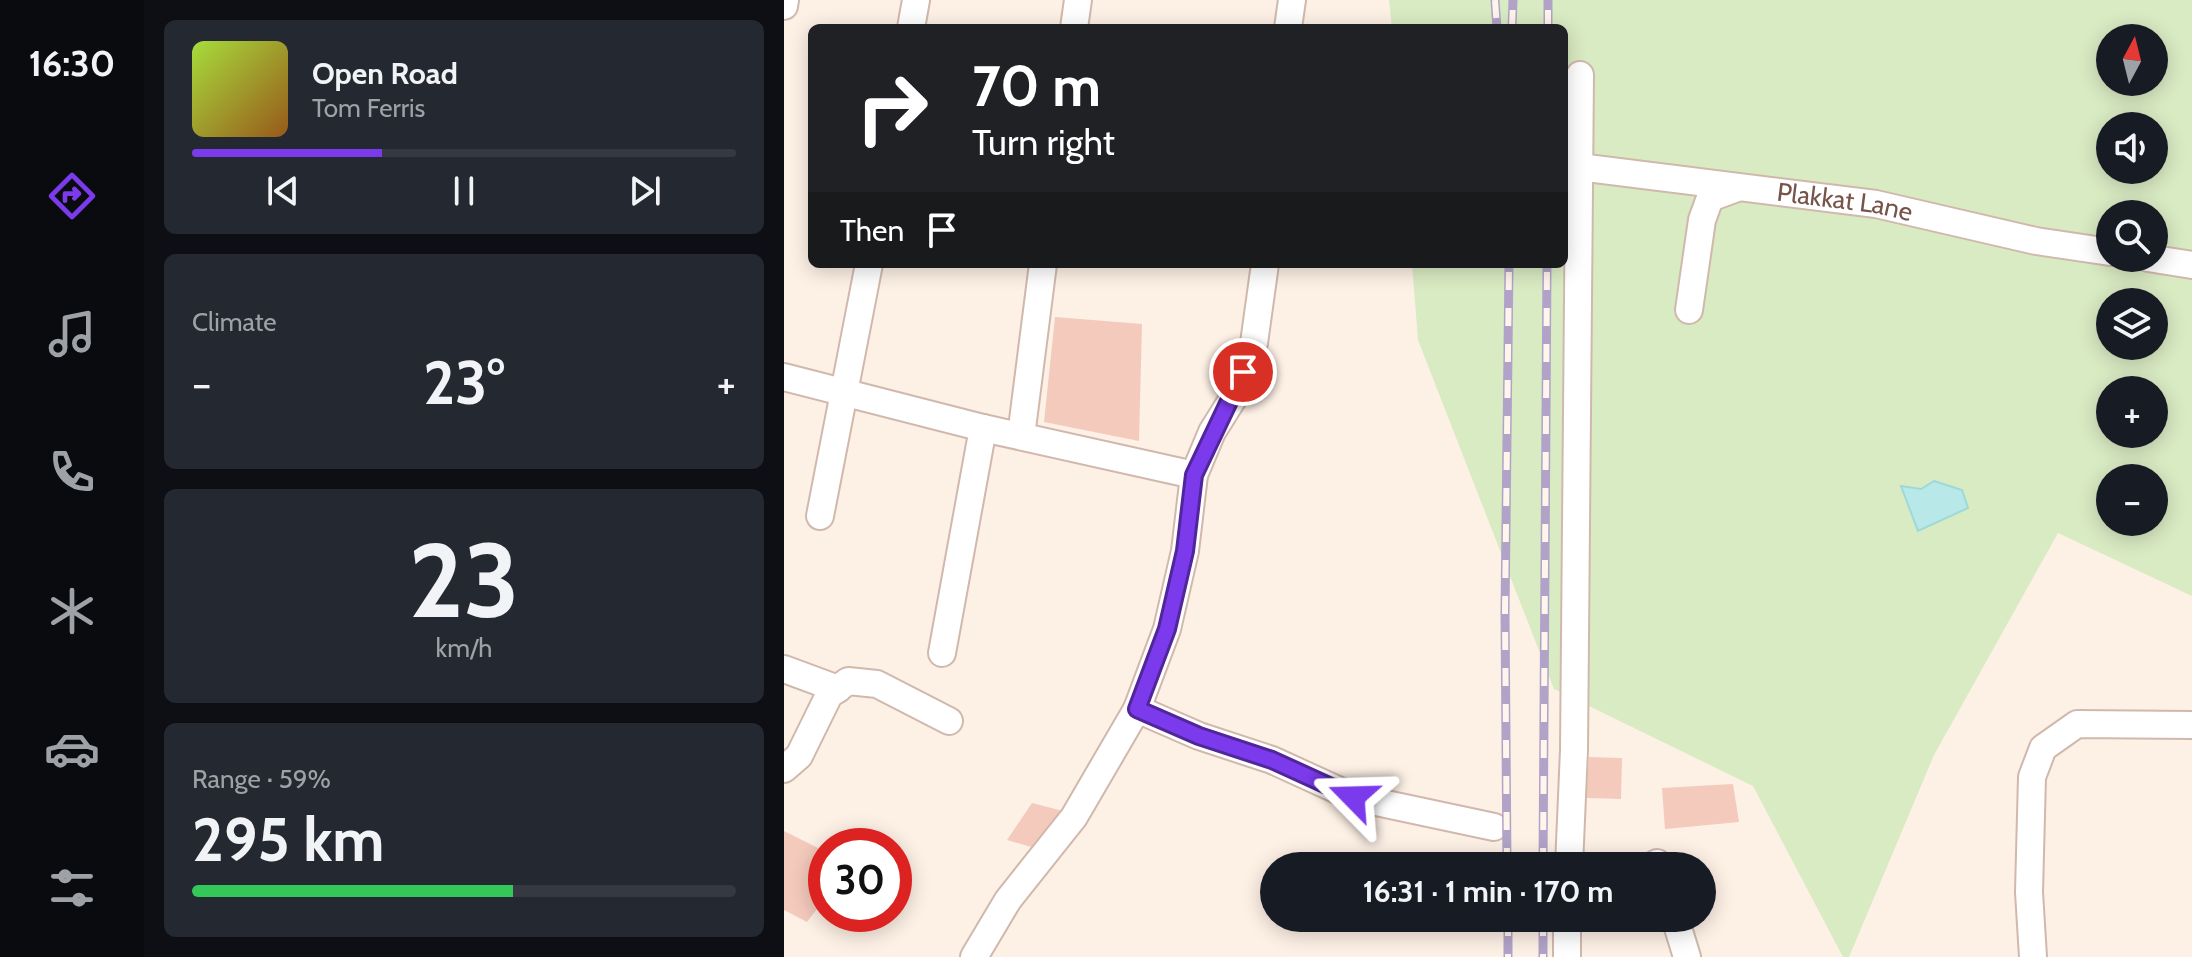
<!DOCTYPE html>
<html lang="en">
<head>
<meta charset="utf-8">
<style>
	body { margin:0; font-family:Cabin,sans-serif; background:#242831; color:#f1f3f6; height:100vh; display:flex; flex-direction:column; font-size:30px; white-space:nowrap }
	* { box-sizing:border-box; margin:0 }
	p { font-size:26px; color:#9ea1a6 }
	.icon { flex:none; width:44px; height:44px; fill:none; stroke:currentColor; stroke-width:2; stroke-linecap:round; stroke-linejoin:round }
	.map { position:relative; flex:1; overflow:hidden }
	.drawer { display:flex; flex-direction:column; gap:20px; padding:20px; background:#0d0f14; width:640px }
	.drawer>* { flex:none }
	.banner { position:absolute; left:24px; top:24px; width:760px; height:244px; border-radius:12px; box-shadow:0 4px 20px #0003; background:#202124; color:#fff; overflow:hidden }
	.needle { width:52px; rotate:7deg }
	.buttons { position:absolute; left:1312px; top:24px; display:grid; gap:16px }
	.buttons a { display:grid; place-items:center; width:72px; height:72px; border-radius:50%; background:#171b24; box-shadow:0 4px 20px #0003; font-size:40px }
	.speed { position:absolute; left:24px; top:828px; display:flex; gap:16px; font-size:40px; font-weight:700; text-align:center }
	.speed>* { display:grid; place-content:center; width:104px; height:104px; border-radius:50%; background:#171b24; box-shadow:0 4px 20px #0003; line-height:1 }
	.speed .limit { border:12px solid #d22; background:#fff; color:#111 }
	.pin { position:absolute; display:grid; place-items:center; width:68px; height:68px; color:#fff; margin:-34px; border:4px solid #fff; border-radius:50%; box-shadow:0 2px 8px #0007 }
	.me { position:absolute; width:88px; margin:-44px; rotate:292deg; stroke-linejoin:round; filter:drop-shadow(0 0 6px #0008) }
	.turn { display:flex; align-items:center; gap:28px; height:168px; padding:0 32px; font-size:36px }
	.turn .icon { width:104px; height:104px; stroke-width:2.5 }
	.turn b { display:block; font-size:56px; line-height:68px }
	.then { display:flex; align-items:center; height:76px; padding:0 32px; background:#0003; gap:16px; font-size:30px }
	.big { font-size:60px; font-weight:800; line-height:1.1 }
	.drawer .widget { flex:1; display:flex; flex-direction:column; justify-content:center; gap:12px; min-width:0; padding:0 28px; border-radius:12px; background:#242831 }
	.drawer .dial { align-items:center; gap:0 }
	.dial b { font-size:104px; line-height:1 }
	.song { display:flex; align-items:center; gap:24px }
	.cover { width:96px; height:96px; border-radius:12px; background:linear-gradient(135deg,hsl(80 70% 55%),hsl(30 70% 35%)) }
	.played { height:8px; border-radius:4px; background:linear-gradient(90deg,#7c3aed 35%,#363941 35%) }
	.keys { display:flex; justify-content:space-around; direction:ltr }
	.heat { display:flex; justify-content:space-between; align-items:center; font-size:44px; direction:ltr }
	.charge { height:12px; border-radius:6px; background:linear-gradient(90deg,#34c759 59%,#363941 0) }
	.trip { position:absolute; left:476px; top:852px; width:456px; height:80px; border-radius:40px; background:#171b24; box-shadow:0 4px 20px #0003; font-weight:800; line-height:80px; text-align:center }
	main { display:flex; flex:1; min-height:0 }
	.tabs { display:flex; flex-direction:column; width:144px; justify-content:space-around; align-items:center; background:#090b0e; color:#9ea1a6 }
	.tabs .icon { width:56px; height:56px }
	.tabs .on { color:#7c3aed }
	.tabs b { font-size:36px; color:#f1f3f6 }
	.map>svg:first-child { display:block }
	.green { fill:#d9ebc3; fill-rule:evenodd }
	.water { fill:#b8e8e8; stroke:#9ed9da; stroke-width:2 }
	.building { fill:#f4cabc }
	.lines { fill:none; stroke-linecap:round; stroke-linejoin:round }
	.minor-casing { stroke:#d1b8ad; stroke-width:30 }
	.minor { stroke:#fff; stroke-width:26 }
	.rail-casing { stroke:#b1a3c8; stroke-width:9 }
	.rail { stroke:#fff5ec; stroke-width:6; stroke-dasharray:18; stroke-linecap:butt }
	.route-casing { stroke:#51269a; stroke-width:20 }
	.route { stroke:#7c3aed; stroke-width:14 }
	.labels { text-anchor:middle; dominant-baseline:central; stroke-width:6; stroke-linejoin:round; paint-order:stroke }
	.street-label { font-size:26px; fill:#775349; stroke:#fff5ec }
</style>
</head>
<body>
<main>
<nav class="tabs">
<b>16:30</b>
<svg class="icon on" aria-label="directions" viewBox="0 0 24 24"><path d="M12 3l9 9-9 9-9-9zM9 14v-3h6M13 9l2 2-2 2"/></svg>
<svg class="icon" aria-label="music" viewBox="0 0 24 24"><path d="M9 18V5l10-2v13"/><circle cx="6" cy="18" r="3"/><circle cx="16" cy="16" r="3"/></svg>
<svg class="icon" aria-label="phone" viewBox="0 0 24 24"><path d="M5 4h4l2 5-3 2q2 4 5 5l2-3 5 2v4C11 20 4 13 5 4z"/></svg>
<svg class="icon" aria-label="climate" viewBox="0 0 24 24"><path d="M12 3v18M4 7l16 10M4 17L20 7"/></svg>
<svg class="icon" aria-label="car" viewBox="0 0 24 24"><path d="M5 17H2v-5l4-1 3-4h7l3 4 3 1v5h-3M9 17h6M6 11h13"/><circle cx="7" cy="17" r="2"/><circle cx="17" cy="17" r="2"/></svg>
<svg class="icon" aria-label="filters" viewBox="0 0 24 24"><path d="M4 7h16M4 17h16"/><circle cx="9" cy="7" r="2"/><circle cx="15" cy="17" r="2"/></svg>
</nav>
<section class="drawer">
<div class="widget">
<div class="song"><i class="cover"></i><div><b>Open Road</b><p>Tom Ferris</p></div></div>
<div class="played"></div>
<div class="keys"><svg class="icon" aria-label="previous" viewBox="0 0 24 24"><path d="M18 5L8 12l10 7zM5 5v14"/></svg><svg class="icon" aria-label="pause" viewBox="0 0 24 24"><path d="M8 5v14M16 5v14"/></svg><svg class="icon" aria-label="next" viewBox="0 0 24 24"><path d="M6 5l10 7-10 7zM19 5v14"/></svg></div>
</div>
<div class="widget"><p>Climate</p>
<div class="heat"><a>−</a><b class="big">23°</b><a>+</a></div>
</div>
<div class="widget dial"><b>23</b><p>km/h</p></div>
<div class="widget"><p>Range · 59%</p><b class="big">295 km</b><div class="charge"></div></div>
</section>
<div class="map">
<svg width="1408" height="957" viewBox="0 0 1408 957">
	<rect width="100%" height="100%" fill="#fdf0e5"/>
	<path class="green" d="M605 0H1408V596L1274 533 1150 755 1065 957H1059L969 786 770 689 634 340 628 264H780V28H608ZM1326 38H1370V82H1326ZM1326 126H1370V170H1326ZM1326 214H1370V258H1326ZM1326 302H1370V346H1326ZM1326 390H1370V434H1326ZM1326 478H1370V522H1326Z"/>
	<path class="water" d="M1150 481 1178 490 1184 508 1134 531 1117 486 1137 489Z"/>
	<g class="building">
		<path d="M271 317 358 324 355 441 260 422Z"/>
		<path d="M805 757 838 758 837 799 802 798Z"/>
		<path d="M949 784 955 822 881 829 878 788Z"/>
		<path d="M248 803 279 811 254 849 223 840Z"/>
		<path d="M0 831 42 852V897L23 922 0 910Z"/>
	</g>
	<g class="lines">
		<g class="minor-casing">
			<g id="minor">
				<path d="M0 6 1 0"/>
				<path d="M127 28 132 0"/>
				<path d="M290 28 294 0"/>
				<path d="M504 28 508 0"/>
				<path id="s1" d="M795 167 1092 204 1252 241 1326 252"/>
				<path d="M1364 258 1408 265"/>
				<path d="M905 310 918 220 926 198 953 188"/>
				<path d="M0 377 199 428 410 475"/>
				<path d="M237 436 259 264"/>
				<path d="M36 516 85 264"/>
				<path d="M158 653 199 428"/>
				<path d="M0 669 54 689"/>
				<path d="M353 709 415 736 488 760 569 797 710 827"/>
				<path d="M0 769 15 756 45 695 64 681 93 684 165 721"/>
				<path d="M873 863 874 866"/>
				<path d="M785 866 790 750 796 75"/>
				<path d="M891 918 903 957"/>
				<path d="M190 957 224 900 290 817 353 709 383 629 401 551 410 475 428 432 448 400 470 343 481 264"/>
				<path d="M783 957V918"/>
				<path d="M1249 957 1245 892 1248 777 1259 748 1293 724 1408 725"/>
			</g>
		</g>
		<use href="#minor" class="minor"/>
		<g class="rail-casing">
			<g id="rail">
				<path d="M711 0 713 28"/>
				<path d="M728 28 729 0"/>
				<path d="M764 28V0"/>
				<path d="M723 866 721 613 725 264"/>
				<path d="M759 866 763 264"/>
				<path d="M724 918V957"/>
				<path d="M759 918V957"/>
			</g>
		</g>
		<use href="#rail" class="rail"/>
	</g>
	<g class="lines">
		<g class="route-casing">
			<path id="route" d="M459 372 410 475 401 551 383 629 353 709 415 736 488 760 569 797"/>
		</g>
		<use href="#route" class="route"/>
	</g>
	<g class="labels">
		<g class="street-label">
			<text stroke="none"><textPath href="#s1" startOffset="268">Plakkat Lane</textPath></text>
		</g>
	</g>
</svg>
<div class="buttons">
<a><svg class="needle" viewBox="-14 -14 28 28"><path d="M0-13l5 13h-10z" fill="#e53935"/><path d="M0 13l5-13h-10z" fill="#9ea1a6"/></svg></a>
<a><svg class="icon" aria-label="sound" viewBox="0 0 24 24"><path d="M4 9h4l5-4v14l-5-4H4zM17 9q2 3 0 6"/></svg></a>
<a><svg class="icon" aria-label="search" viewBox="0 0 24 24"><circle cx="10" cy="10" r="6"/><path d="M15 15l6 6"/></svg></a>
<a><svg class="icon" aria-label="layers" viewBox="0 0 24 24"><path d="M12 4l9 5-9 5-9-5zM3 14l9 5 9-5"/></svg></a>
<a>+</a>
<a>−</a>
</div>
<div class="speed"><div class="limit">30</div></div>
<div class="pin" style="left:459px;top:372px;background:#d93025"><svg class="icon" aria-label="arrive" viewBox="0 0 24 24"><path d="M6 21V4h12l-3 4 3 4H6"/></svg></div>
<svg class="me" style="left:569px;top:797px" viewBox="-20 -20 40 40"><path d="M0-17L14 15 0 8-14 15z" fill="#7c3aed" stroke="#fff" stroke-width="4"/></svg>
<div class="trip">16:31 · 1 min · 170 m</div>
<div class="banner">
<div class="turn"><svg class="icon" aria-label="right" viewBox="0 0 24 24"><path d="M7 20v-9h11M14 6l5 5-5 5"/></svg><div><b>70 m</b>Turn right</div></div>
<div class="then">Then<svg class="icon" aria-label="arrive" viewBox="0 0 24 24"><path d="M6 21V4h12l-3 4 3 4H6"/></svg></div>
</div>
</div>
</main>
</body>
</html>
